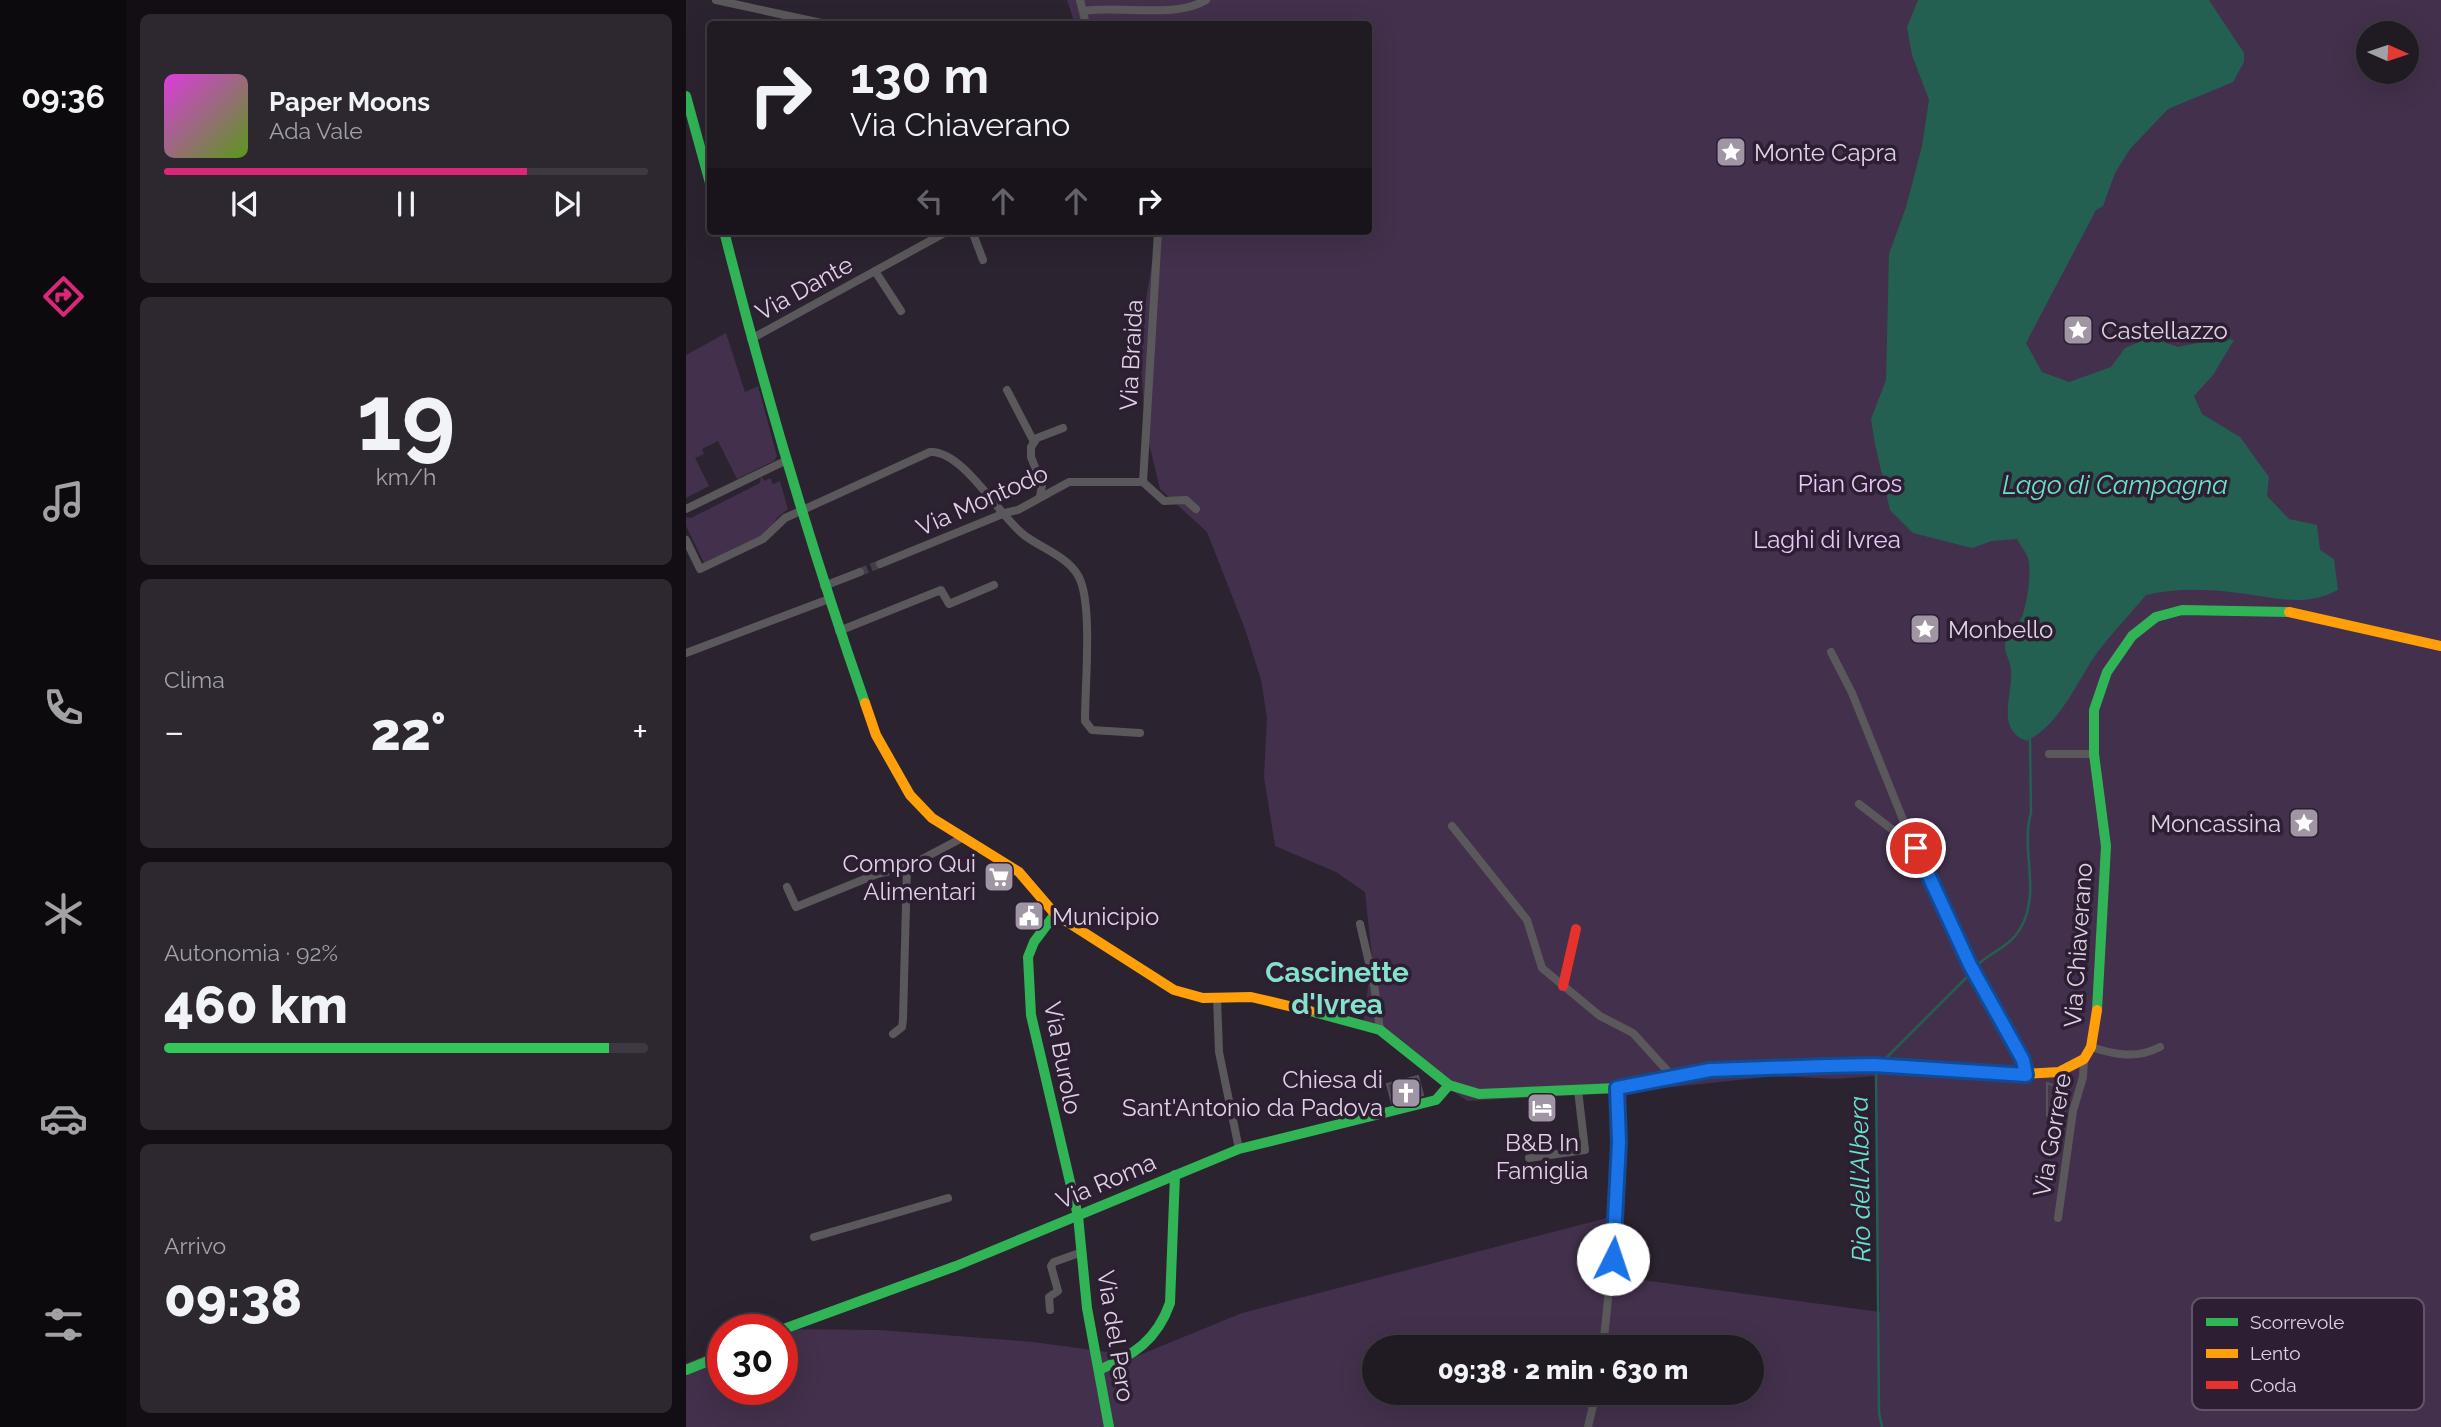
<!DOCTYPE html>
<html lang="it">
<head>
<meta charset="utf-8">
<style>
	body { margin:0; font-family:Raleway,sans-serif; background:#2d2730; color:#f1f3f6; height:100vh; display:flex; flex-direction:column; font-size:26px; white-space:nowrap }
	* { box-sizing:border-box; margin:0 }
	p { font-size:23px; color:#a2a1a6 }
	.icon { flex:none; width:38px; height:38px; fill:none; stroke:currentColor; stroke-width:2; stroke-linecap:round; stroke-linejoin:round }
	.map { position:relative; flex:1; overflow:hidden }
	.panel { display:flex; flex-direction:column; gap:14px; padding:14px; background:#120e13; width:560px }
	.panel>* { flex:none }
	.guide { position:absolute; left:21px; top:21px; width:665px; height:214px; border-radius:7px; box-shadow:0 7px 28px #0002,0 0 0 2px #3d3841; background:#201a23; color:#f1f3f6; overflow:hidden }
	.needle { width:46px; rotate:93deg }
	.tools { position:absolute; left:1670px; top:21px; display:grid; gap:14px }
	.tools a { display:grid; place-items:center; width:63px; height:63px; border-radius:50%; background:#201a23; box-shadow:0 7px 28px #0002,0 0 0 2px #3d3841; font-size:35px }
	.speed { position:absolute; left:21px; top:1314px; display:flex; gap:14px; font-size:35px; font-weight:700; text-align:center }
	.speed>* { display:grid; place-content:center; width:91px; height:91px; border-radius:50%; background:#201a23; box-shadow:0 7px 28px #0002,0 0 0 2px #3d3841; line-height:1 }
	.speed .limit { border:10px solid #d22; background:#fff; color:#111 }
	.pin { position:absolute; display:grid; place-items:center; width:60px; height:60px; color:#fff; margin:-30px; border:4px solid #fff; border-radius:50%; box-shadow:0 2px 7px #0007 }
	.me { position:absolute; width:77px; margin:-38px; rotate:4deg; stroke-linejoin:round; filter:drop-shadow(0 0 5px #0008) }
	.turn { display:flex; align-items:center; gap:24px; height:147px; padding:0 28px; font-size:32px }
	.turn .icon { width:91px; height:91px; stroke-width:2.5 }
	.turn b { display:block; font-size:49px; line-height:60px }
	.lanes { display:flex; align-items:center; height:66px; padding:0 28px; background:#0003; justify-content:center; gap:35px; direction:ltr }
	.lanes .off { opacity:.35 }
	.big { font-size:52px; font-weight:800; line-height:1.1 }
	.panel .tile { flex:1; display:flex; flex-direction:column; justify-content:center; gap:10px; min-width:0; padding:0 24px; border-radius:10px; background:#2d2730 }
	.panel .dial { align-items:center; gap:0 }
	.dial b { font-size:91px; line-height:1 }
	.song { display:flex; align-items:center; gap:21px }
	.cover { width:84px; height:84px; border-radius:10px; background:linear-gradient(135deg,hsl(300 70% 55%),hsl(90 70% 35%)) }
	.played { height:7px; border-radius:4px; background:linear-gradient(90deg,#db2777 75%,#3d3841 75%) }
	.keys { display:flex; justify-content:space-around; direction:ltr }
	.heat { display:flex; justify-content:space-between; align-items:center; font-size:38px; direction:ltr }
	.charge { height:10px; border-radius:5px; background:linear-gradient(90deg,#34c759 92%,#3d3841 0) }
	.trip { position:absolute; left:676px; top:1335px; width:402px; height:70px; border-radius:35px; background:#201a23; box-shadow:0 7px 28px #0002,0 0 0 2px #3d3841; font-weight:800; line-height:70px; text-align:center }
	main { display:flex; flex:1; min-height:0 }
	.menu { display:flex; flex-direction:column; width:126px; justify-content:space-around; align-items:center; background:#0d0a0e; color:#a2a1a6 }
	.menu .icon { width:49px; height:49px }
	.menu .on { color:#db2777 }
	.menu b { font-size:32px; color:#f1f3f6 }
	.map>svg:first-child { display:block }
	.green { fill:#43304c; fill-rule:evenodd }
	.water { fill:#236052 }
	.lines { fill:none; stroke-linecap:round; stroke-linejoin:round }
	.stream { stroke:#236052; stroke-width:2.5 }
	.building { fill:#453a4a; stroke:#58515b; stroke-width:2 }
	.street-tunnel { stroke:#463d4a; stroke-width:8; stroke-dasharray:8 4; stroke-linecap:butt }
	.street { stroke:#5b585c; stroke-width:8 }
	.fast { stroke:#30b455; stroke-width:10 }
	.slow { stroke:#ff9f0a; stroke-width:10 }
	.jam { stroke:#e5322d; stroke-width:10 }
	.route-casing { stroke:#114b97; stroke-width:18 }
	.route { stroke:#1a73e8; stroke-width:12 }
	.labels { text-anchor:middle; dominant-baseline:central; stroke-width:7; stroke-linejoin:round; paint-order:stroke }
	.poi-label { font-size:24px; fill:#ddd3e1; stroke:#2d1e34; text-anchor:start }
	.street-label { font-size:24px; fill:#ddd3e1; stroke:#2d1e34 }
	.park-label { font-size:24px; fill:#e8c8f8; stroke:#2d1e34 }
	.water-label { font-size:26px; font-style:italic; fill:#66e4c5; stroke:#2d1e34 }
	.quarter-label { font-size:28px; font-weight:bold; fill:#82e3c9; stroke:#2d1e34 }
	.key { fill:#2d1e34; stroke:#625468; stroke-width:2 }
	.key-label { font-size:19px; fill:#ddd3e1 }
</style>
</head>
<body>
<main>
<nav class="menu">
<b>09:36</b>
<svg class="icon on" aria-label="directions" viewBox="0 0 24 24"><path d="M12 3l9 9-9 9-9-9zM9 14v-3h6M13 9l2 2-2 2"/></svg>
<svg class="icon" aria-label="music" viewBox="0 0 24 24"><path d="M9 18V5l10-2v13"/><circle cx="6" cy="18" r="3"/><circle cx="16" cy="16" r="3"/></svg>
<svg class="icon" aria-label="phone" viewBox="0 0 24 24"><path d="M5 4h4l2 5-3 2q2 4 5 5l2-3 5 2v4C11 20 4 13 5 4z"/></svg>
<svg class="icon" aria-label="climate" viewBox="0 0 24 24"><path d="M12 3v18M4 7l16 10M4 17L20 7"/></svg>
<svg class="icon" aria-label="car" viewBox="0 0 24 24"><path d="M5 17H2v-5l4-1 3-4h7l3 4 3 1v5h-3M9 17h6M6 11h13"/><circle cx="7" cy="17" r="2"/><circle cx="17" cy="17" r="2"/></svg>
<svg class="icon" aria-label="filters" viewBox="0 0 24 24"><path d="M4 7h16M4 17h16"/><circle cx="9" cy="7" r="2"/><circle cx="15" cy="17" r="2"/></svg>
</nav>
<section class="panel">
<div class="tile">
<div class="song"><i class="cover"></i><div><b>Paper Moons</b><p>Ada Vale</p></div></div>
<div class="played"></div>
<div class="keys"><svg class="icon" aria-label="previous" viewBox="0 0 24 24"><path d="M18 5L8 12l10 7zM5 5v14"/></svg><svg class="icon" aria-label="pause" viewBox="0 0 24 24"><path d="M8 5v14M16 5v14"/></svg><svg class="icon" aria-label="next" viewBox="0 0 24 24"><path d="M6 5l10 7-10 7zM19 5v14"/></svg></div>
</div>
<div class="tile dial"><b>19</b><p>km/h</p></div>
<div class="tile"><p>Clima</p>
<div class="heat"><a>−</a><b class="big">22°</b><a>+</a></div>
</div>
<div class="tile"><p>Autonomia · 92%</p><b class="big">460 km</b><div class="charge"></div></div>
<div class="tile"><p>Arrivo</p><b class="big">09:38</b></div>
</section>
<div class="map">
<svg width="1755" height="1427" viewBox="0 0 1755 1427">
	<rect width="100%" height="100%" fill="#2b232f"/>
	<g class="green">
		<path d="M381 0H1755V1427H0V1363L37 1349V1390H96V1330L88 1329 194 1330 347 1342 451 1356 556 1313 921 1218 919 1275 1194 1312 1189 1076 1149 1079 1090 1076 931 1093 781 1101 731 1065 693 1031 677 1024 686 957 679 892 650 872 589 846 578 777 581 718 575 680 559 629 521 532 474 489 459 427 455 364 458 312 471 231H682V24H389ZM1682 33H1720V72H1682ZM688 1348H1066V1393H688Z"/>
		<path d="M40 333 59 392 72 386 91 456 88 461 51 479 32 441 16 449 18 454 9 458 23 486 0 498V355Z"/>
		<path d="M75 476 78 481 84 478 87 484 94 481 102 509 92 517 77 537 18 563 0 526V517L5 518 74 483Z"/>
	</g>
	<path class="water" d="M1232 0H1523L1558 53V62L1547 82 1482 109 1444 149 1429 173 1417 206 1410 210 1340 343 1356 372 1383 382 1425 367 1439 348 1455 341 1468 339 1492 347 1536 338 1548 340 1527 375 1508 396 1516 414 1554 437 1583 477 1581 496 1603 519 1631 525 1634 550 1648 559 1652 590C1618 608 1589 597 1552 593 1521 589 1491 588 1460 595 1444 614 1426 633 1411 653 1389 684 1376 722 1341 741 1309 730 1327 695 1325 670 1324 658 1316 651 1320 638 1322 630 1332 625 1336 617 1341 603 1346 574 1342 558 1340 552 1334 545 1331 539L1306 541 1286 548 1227 533 1204 510 1189 444 1185 419 1200 380 1203 254 1220 207 1236 146 1243 100 1226 55 1221 27Z"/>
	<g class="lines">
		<g class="stream">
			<path d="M1195 1063 1283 975C1295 955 1322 950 1334 929 1356 893 1334 850 1345 813L1344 740"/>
			<path d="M1192 1068 1190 1072 1193 1413 1196 1427"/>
		</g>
	</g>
	<g class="building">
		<path d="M732 1076 737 1095 706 1103 701 1084Z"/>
		<path d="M1361 1083 1382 1090 1378 1117 1361 1116Z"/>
	</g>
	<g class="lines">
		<path class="street-tunnel" d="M174 572 194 564"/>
		<g class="street">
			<path d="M30 0 140 24"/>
			<path d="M394 0 400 24"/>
			<path d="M399 11C434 5 489 19 520 0"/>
			<path d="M286 231 297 260"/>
			<path d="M189 271 262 231"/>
			<path d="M65 339 189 271 215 311"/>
			<path d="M321 390 348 442"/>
			<path d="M457 482 472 231"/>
			<path d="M457 482 478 501 500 500 510 509"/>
			<path d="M354 497 356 485 345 457V447L351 438 377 428"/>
			<path d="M0 509 101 460"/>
			<path d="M0 540 14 569 77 539 99 518 244 452C277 450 313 516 338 535 356 549 387 558 395 582 406 613 399 685 399 721L406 730 454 733"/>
			<path d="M194 564 319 513 332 510 383 482H457"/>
			<path d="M138 586 174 572"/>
			<path d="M153 631 255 590 263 604 308 585"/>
			<path d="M1145 652 1166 693 1226 842"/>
			<path d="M0 653 143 599"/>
			<path d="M1363 754H1408"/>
			<path d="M1173 804 1230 848 1290 975 1337 1060 1340 1075"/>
			<path d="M766 826 841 920 856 968 914 1016 947 1033 986 1076"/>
			<path d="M101 887 110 907 191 874 221 867"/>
			<path d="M674 924 688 984 694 1030"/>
			<path d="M531 998 533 1052 553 1149"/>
			<path d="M207 1034 216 1027 217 1019 221 867 276 838"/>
			<path d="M1405 1047C1429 1055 1451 1059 1474 1047"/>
			<path d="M843 1158 899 1150 892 1090"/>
			<path d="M1372 1218 1387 1111 1397 1077 1398 1059"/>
			<path d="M128 1237 262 1198"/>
			<path d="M364 1310 363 1297 372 1291 365 1266 368 1262 396 1252"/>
			<path d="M917 1348 931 1211V1088"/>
			<path d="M902 1427 910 1393"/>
		</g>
		<g class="fast">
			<path d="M0 96 24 183"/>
			<path d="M38 231C78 390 125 548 179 703"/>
			<path d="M369 914 348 942 342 957 345 1015 392 1216 401 1308 423 1427"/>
			<path d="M1411 1010 1420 846 1408 754V710L1421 672 1446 636 1470 617 1496 610 1603 612"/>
			<path d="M624 1011 694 1030 763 1085 793 1094 931 1088 952 1084"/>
			<path d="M95 1330 270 1266 553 1149 750 1100 763 1085"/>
			<path d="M0 1370 37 1355"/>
			<path d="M413 1370C448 1355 471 1340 484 1303L489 1175"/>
		</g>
		<g class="slow">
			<path d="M1603 612 1755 646"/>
			<path d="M179 703 190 735 224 795 246 818 333 872 369 914 488 990 517 998 565 997 624 1011"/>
			<path d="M952 1084 1024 1070 1188 1065 1319 1075 1373 1072 1398 1059 1405 1047 1411 1010"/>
		</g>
		<path class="jam" d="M877 986 890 929"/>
	</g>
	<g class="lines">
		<g class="route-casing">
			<path id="route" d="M927 1259 933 1142 931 1088 1024 1070 1139 1066 1188 1065 1340 1075 1337 1060 1284 965 1230 848"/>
		</g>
		<use href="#route" class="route"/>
	</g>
	<defs>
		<g id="sight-square" transform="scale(1.575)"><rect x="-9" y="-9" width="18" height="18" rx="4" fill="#9f95a3" stroke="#2d1e34"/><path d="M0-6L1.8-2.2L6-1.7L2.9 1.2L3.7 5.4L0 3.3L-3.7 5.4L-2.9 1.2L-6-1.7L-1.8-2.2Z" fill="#fff"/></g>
		<g id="supermarket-square" transform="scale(1.575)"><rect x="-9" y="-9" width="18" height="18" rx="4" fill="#9f95a3" stroke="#2d1e34"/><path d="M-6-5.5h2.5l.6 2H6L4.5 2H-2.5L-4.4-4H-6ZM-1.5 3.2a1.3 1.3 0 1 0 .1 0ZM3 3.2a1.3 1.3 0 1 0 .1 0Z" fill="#fff"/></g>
		<g id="civic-square" transform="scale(1.575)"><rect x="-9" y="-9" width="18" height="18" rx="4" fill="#9f95a3" stroke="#2d1e34"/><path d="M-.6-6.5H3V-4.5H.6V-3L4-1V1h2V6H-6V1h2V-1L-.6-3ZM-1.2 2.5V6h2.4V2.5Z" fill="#fff"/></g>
		<g id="church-square" transform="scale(1.575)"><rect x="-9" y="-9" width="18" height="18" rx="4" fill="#9f95a3" stroke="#2d1e34"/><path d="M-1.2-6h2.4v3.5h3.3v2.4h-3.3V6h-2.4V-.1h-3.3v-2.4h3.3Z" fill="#fff"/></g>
		<g id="hotel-square" transform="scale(1.575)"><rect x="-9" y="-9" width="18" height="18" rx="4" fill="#9f95a3" stroke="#2d1e34"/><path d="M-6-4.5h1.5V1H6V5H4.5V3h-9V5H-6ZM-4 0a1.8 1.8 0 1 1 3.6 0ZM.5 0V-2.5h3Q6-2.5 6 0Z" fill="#fff"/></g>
	</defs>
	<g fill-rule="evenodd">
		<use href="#sight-square" x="1045" y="152"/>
		<use href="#sight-square" x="1392" y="330"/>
		<use href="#sight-square" x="1239" y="629"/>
		<use href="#sight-square" x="1618" y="823"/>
		<use href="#supermarket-square" x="313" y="877"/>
		<use href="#civic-square" x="343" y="916"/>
		<use href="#church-square" x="720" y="1093"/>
		<use href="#hotel-square" x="856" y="1108"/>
	</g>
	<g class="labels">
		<g class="poi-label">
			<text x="1068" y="152">Monte Capra</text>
			<text x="1415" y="330">Castellazzo</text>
			<text x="1262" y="629">Monbello</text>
			<text x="1595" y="823" text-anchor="end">Moncassina</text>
			<text x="290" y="863" text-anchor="end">Compro Qui<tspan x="290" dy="28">Alimentari</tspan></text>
			<text x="366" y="916">Municipio</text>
			<text x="697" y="1079" text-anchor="end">Chiesa di<tspan x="697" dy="28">Sant'Antonio da Padova</tspan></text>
			<text x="856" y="1142" text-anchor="middle">B&amp;B In<tspan x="856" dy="28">Famiglia</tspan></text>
		</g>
		<g class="street-label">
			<text transform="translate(118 288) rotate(-29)">Via Dante</text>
			<text transform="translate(445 355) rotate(-87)">Via Braida</text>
			<text transform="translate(296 500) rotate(-24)">Via Montodo</text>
			<text transform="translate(1392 945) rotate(-86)">Via Chiaverano</text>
			<text transform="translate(377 1058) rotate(79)">Via Burolo</text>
			<text transform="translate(1366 1135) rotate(-80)">Via Gorrere</text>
			<text transform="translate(420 1181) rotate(-23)">Via Roma</text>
			<text transform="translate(430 1336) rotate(81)">Via del Pero</text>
		</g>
		<g class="park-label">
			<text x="1164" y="483">Pian Gros</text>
			<text x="1141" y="539">Laghi di Ivrea</text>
		</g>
		<g class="water-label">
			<text x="1429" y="485">Lago di Campagna</text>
			<text transform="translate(1174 1179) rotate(-91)">Rio dell'Albera</text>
		</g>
		<g class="quarter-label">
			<text x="651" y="972">Cascinette<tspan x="651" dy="32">d'Ivrea</tspan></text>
		</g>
	</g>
	<rect x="1506" y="1298" width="232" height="112" rx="10" class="key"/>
	<rect x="1520" y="1318" width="32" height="8" fill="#30b455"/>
	<rect x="1520" y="1349" width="32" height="9" fill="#ff9f0a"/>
	<rect x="1520" y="1381" width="32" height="8" fill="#e5322d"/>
	<g class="key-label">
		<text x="1564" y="1329">Scorrevole</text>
		<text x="1564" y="1360">Lento</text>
		<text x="1564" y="1392">Coda</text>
	</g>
</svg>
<div class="tools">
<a><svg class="needle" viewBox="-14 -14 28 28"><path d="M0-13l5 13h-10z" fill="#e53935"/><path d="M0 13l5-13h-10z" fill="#a2a1a6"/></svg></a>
</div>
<div class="speed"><div class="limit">30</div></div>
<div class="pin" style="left:1230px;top:848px;background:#d93025"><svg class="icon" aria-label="arrive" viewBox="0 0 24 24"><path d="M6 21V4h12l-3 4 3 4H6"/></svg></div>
<svg class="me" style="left:927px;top:1259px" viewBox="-20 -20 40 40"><circle r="19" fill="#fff"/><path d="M0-13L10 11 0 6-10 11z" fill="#1a73e8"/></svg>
<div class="trip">09:38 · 2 min · 630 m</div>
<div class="guide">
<div class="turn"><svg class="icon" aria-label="right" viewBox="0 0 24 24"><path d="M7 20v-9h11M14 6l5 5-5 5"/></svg><div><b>130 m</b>Via Chiaverano</div></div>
<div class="lanes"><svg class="icon off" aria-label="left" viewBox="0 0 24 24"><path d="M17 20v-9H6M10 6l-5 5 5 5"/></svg><svg class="icon off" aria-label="ahead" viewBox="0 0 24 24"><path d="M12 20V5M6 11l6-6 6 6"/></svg><svg class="icon off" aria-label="ahead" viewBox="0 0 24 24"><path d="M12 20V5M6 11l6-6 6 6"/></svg><svg class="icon" aria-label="right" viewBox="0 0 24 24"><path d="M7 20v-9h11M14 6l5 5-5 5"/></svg></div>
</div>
</div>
</main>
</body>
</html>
